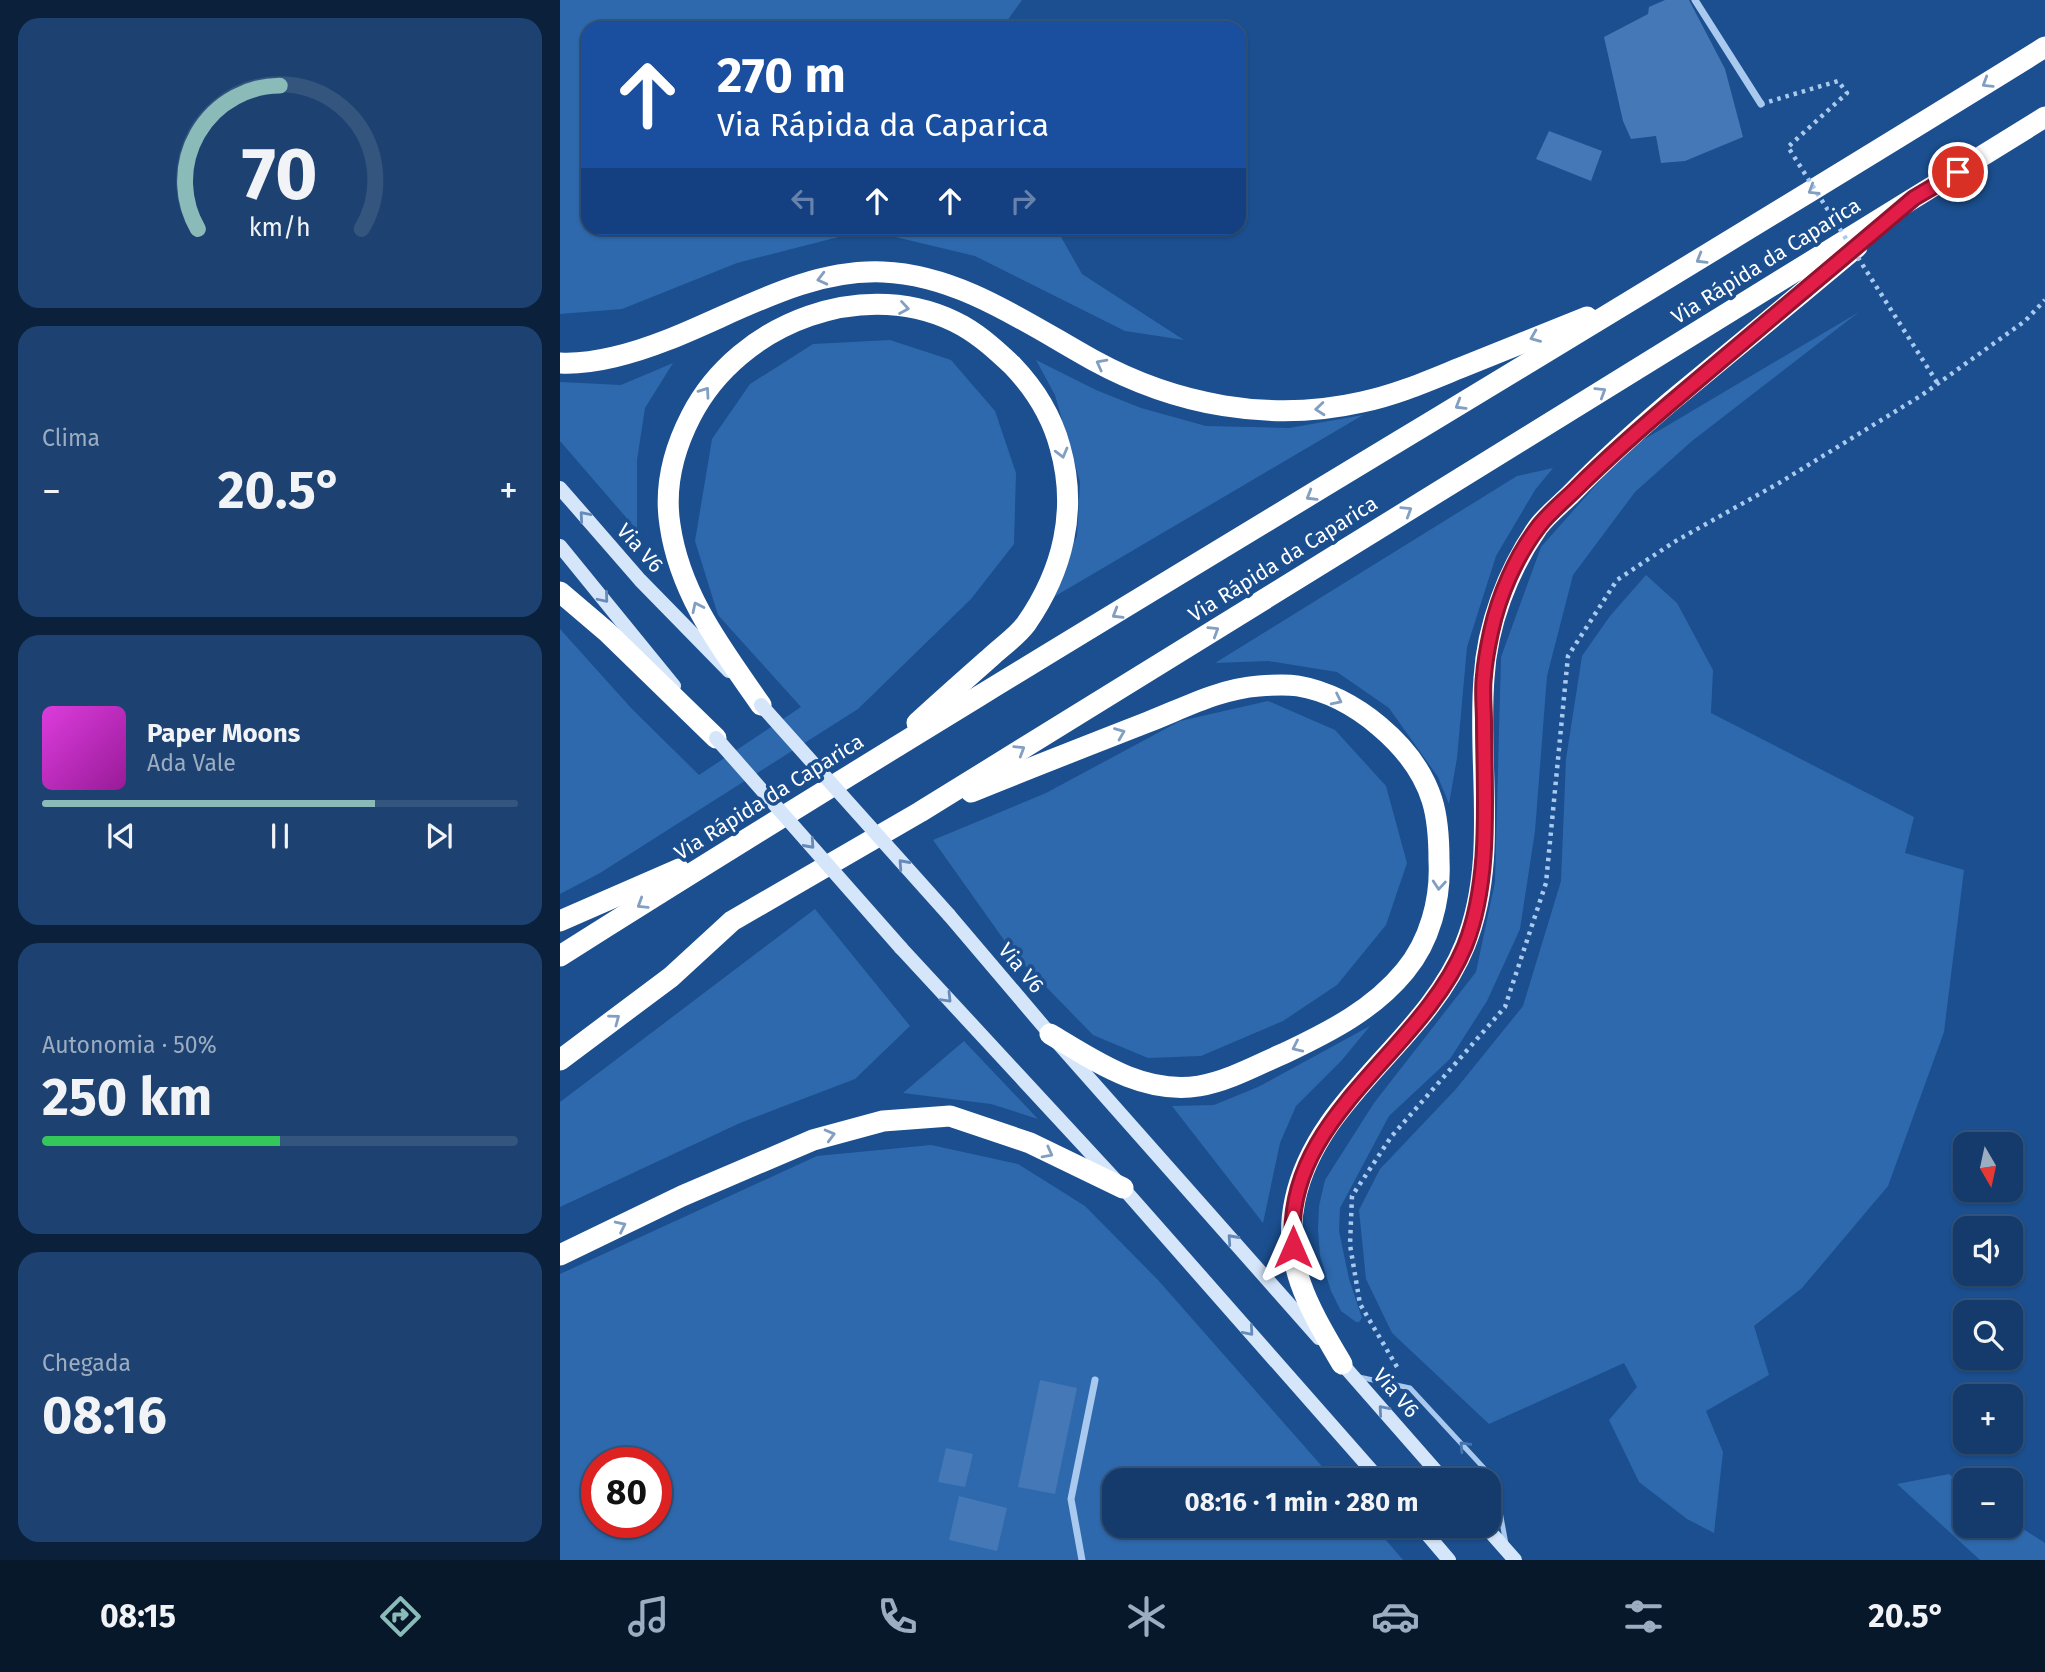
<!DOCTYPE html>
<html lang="pt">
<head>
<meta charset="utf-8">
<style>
	body { margin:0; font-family:"Fira Sans",sans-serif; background:#1d4271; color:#f1f3f6; height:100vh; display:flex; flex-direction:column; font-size:26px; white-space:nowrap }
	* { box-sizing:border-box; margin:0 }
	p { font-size:23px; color:#9dadc1 }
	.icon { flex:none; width:38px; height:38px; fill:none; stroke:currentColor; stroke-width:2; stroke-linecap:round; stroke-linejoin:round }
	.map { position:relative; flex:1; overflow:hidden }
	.panel { display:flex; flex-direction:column; gap:18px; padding:18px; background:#0b203b; width:560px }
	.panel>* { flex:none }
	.hud { position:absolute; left:21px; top:21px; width:665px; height:214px; border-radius:21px; box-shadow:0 2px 5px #0004,0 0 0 2px #33557e; background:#1a4fa0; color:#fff; overflow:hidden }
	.needle { width:46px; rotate:171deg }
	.controls { position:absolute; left:1393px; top:1132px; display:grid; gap:14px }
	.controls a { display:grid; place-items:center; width:70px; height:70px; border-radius:14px; background:#143b6b; box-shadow:0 2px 5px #0004,0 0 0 2px #33557e; font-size:35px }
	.speed { position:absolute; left:21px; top:1447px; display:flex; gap:14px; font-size:35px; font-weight:700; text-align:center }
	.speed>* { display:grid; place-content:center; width:91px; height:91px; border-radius:50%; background:#143b6b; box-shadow:0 2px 5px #0004,0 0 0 2px #33557e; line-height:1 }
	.speed .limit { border:10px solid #d22; background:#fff; color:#111 }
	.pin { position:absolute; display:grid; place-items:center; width:60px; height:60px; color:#fff; margin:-30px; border:4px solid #fff; border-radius:50%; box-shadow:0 2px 7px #0007 }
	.me { position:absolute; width:77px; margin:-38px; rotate:0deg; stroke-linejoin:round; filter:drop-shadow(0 0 5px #0008) }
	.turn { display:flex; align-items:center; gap:24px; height:147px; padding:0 21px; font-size:32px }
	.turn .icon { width:91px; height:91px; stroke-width:2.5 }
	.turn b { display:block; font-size:49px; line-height:60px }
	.lanes { display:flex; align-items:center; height:66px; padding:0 21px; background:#0003; justify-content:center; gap:35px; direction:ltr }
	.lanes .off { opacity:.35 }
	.big { font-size:52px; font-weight:700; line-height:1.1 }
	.panel .tile { flex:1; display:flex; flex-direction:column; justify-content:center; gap:10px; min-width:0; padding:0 24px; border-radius:21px; background:#1d4271 }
	.panel .dial { align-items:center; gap:0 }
	.dial svg { height:182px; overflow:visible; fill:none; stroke:#33557e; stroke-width:7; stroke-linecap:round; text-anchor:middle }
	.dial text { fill:#f1f3f6; stroke:none }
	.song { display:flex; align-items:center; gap:21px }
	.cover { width:84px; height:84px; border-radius:10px; background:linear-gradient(135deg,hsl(300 70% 55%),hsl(300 70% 35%)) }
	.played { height:7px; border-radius:4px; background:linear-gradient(90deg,#8bbbb9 70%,#33557e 70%) }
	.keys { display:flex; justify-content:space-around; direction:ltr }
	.heat { display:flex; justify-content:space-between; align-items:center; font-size:38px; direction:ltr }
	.charge { height:10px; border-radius:5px; background:linear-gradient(90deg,#34c759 50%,#33557e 0) }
	.trip { position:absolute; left:542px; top:1468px; width:399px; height:70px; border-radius:21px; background:#143b6b; box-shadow:0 2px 5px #0004,0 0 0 2px #33557e; font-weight:700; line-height:70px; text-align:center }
	.dock { display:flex; height:112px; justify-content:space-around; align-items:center; background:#08182b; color:#9dadc1 }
	.dock .icon { width:49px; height:49px }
	.dock .on { color:#8bbbb9 }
	.dock b { font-size:32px; color:#f1f3f6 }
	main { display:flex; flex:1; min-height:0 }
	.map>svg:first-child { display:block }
	.green { fill:#2e69ad; fill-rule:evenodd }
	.building { fill:#4478b7 }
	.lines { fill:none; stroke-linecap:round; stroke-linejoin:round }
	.path { stroke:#a9c9ee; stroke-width:4.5; stroke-dasharray:3.5 5; stroke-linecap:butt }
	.lane { stroke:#a9c9ee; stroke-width:5 }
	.street { stroke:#a9c9ee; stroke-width:7 }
	.secondary { stroke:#d6e6fa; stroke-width:14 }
	.highway { stroke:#fff; stroke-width:21 }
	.path-bridge { stroke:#a9c9ee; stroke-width:4.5; stroke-dasharray:3.5 5; stroke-linecap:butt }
	.secondary-bridge { stroke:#d6e6fa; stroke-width:14 }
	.oneway { stroke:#829ec1 }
	.oneway2 { stroke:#668bba }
	.oneway3 { stroke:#4674ac }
	.route-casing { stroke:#92132f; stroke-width:18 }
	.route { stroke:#e11d48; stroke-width:12 }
	.labels { text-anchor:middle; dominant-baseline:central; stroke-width:7; stroke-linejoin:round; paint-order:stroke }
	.street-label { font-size:21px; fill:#fff; stroke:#1b4f8f }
</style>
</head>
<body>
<main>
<section class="panel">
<div class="tile dial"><svg viewBox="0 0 100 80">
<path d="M14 69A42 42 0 1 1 86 69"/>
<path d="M14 69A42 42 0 0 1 50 6" stroke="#8bbbb9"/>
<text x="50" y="56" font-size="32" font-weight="700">70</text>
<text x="50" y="72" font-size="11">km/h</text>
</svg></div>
<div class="tile"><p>Clima</p>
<div class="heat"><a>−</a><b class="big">20.5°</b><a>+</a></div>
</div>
<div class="tile">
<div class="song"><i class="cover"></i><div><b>Paper Moons</b><p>Ada Vale</p></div></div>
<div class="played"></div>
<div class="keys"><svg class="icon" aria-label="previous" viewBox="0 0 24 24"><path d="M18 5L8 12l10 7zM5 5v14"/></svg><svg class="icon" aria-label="pause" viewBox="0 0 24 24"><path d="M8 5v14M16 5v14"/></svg><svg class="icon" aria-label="next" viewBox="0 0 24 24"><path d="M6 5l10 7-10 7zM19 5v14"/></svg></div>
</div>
<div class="tile"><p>Autonomia · 50%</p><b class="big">250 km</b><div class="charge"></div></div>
<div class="tile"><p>Chegada</p><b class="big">08:16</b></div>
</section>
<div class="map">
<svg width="1485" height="1560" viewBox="0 0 1485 1560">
	<rect width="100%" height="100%" fill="#1b4f8f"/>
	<g class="green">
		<path d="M0 0H462L442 28H28V228H496L522 274 624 340 565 331 415 256 306 230 177 263 62 309 0 314Z"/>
		<path d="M1299 312 1132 441 1075 492 1013 575 987 676 975 831 960 929 927 1001 890 1059 829 1116 780 1208 779 1231 789 1279 802 1318 799 1322H796L781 1311 771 1291 760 1256 758 1230 759 1206 765 1180 814 1103 916 972 935 882 941 657 981 547 1068 449Z"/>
		<path d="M330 340 391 360 435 411 456 473 454 544 411 599 298 709 40 873 0 894V629L72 709 139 775 241 707 158 615 135 541 152 439 190 384 253 344Z"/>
		<path d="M476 360 536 390 581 408 646 426 729 428 803 415 487 601 517 536 520 482 495 395Z"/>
		<path d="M113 363 85 408 77 460V530L0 441V382L61 385Z"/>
		<path d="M993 468 975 490 936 556 907 647 897 758 889 804 878 777 829 708 777 672 708 661 655 663 957 476Z"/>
		<path d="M1086 575 1117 603 1153 670 1151 713 1354 817 1345 853 1404 870 1384 1032 1328 1186 1242 1288 1194 1326 1209 1375 1146 1411 1163 1452 1154 1533 1127 1519 1079 1482 1049 1420 1077 1387 1064 1363 929 1424 832 1333 806 1279 799 1210 820 1169 896 1089 963 1006 1001 881 1006 759 1022 656 1050 616Z"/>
		<path d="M708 701 775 730 826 786 847 863 826 925 777 985 723 1021 641 1056 588 1058 533 1035 454 954 373 840 486 793 620 721Z"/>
		<path d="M255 909 350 1026 295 1079 180 1123 0 1207V1102Z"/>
		<path d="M810 1026 782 1060 736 1106 720 1143 703 1223 612 1106 654 1105 698 1087Z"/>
		<path d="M404 1041 478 1119 431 1104 343 1093Z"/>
		<path d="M371 1145 458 1164 525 1206 598 1280 774 1480H555V1526H814L843 1560H0V1274L257 1156ZM37 1463H96V1522H37Z"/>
		<path d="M1389 1474 1405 1487V1526H1451V1521L1485 1543V1560H1420L1337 1484Z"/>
	</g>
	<g class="building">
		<path d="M1105 0H1129L1165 69 1183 137 1125 161 1101 163 1096 136 1071 139 1063 121 1044 37 1088 14 1089 7Z"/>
		<path d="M989 131 1042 151 1031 181 976 159Z"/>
		<path d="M480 1380 517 1388 495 1494 458 1487Z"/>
		<path d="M386 1448 413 1454 405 1487 378 1482Z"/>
		<path d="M399 1496 447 1508 437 1551 389 1540Z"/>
	</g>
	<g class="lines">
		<path class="path" d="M837 1367 800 1304 790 1245 792 1196 831 1137 945 1007 986 883 1008 656 1057 580 1114 542 1219 483 1362 395 1465 321 1485 300"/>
		<path class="lane" d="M799 1377 850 1388 934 1479 946 1544"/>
		<g class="street">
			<path d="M1135 0 1201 104"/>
			<path d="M522 1560 511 1499 535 1380"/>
		</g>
		<g class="secondary">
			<path d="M0 488 80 580 169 671"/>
			<path d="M0 546 114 686"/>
			<path d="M389 915 490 1034 759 1338"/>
			<path d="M341 948 563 1188 820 1480"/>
			<path d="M777 1358 884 1480"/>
			<path d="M860 1526 889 1560"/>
			<path d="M925 1526 955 1560"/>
		</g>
		<g class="highway">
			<path d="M0 363C18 364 37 361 54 357 146 336 228 268 323 272 400 275 468 324 533 360 615 405 710 423 802 402 836 395 868 381 900 368 942 351 985 334 1027 317"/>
			<path d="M0 592 47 632 156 738"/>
			<path d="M201 705C162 649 120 595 110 525 104 487 114 449 131 416 179 322 308 273 403 326 422 337 437 351 452 365 474 388 492 417 500 447 518 510 503 571 466 624 457 636 444 645 433 655 407 678 382 700 357 723"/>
			<path d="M411 792C470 768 529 745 588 722 624 708 659 689 699 686 711 685 726 684 738 686 793 695 855 746 872 800 878 819 879 842 879 861 881 899 870 941 845 971 814 1009 771 1031 727 1052 699 1064 669 1081 639 1086 583 1095 535 1061 490 1034"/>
			<path d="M0 921 119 869"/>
			<path d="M0 956C491 646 992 353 1485 47"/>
			<path d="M0 1060 111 977 172 921 360 812 1485 117"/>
			<path d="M0 1255 122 1196 253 1140 323 1121 390 1116 470 1143 563 1188"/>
			<path d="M782 1364C751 1311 721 1264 735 1200 757 1096 866 1042 905 945 939 861 917 766 924 678 927 625 948 570 978 527 987 515 1001 504 1011 494 1043 461 1076 431 1110 402 1173 350 1235 299 1297 247"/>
		</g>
		<path class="path-bridge" d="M1201 104 1278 81 1287 93 1228 147 1378 384"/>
		<g class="secondary-bridge">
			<path d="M201 705 389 915"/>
			<path d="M156 738 341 948"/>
		</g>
	</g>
	<defs><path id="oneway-chevron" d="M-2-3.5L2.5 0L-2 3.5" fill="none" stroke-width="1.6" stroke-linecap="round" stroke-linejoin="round" transform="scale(1.75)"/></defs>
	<g class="oneway">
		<use href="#oneway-chevron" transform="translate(1427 83) rotate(148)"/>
		<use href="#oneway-chevron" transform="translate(1253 190) rotate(148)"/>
		<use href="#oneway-chevron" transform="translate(1141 259) rotate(149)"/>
		<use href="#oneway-chevron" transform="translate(262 279) rotate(166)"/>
		<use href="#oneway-chevron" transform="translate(344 308) rotate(9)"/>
		<use href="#oneway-chevron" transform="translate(975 337) rotate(158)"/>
		<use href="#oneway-chevron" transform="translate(541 364) rotate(-152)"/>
		<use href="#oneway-chevron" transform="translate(145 392) rotate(-55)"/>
		<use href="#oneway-chevron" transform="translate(1041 392) rotate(-32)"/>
		<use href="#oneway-chevron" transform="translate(900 405) rotate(149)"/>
		<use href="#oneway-chevron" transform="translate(760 409) rotate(175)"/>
		<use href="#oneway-chevron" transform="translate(502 453) rotate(75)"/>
		<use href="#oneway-chevron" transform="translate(751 496) rotate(149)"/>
		<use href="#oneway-chevron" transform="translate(847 511) rotate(-32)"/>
		<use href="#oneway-chevron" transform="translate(137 607) rotate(-116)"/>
		<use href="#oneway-chevron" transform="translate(557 614) rotate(149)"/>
		<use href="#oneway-chevron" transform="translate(654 631) rotate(-32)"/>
		<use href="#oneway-chevron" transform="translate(777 700) rotate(26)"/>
		<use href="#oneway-chevron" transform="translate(560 733) rotate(-22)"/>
		<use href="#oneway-chevron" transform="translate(460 750) rotate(-32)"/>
		<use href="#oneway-chevron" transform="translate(879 885) rotate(95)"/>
		<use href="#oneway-chevron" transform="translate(82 904) rotate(148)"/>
		<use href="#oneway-chevron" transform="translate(55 1019) rotate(-37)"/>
		<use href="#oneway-chevron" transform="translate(737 1047) rotate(155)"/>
		<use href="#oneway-chevron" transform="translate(270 1135) rotate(-15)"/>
		<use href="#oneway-chevron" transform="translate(488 1153) rotate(28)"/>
		<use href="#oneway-chevron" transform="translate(61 1226) rotate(-26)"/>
	</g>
	<g class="oneway2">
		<use href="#oneway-chevron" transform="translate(24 516) rotate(-131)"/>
		<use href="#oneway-chevron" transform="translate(44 598) rotate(50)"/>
		<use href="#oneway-chevron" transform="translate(250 844) rotate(48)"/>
		<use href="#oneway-chevron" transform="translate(343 864) rotate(-132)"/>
		<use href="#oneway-chevron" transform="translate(387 998) rotate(46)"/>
		<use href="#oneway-chevron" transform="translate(672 1239) rotate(-132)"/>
		<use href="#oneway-chevron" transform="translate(689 1331) rotate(49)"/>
		<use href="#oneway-chevron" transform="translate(823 1410) rotate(-131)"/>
	</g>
	<use class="oneway3" href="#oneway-chevron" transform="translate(904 1446) rotate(-133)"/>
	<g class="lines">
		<g class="route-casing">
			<path id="route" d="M733 1247C722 1117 860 1055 905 946 932 879 924 792 924 722 924 707 922 691 924 676 925 661 928 646 931 632 939 595 956 556 979 526 989 513 1004 501 1016 489 1051 454 1088 422 1126 390 1202 326 1278 262 1354 198L1398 172"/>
		</g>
		<use href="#route" class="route"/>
	</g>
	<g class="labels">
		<g class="street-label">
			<text transform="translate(1206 261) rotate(-32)">Via Rápida da Caparica</text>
			<text transform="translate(80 548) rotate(48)">Via V6</text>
			<text transform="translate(723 559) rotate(-32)">Via Rápida da Caparica</text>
			<text transform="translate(209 797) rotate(-32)">Via Rápida da Caparica</text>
			<text transform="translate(461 968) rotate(50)">Via V6</text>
			<text transform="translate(836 1393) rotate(49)">Via V6</text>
		</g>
	</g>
</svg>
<div class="controls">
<a><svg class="needle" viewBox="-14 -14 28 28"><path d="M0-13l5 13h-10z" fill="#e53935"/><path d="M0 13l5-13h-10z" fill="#9dadc1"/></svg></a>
<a><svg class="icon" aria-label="sound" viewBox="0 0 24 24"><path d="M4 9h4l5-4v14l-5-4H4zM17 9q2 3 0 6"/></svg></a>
<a><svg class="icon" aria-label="search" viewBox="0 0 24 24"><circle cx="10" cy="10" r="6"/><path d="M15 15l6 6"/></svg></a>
<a>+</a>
<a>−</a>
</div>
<div class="speed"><div class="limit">80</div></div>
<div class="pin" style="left:1398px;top:172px;background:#d93025"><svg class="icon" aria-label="arrive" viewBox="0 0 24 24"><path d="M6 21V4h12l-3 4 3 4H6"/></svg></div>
<svg class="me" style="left:733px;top:1247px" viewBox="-20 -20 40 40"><path d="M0-17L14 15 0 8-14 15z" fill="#e11d48" stroke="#fff" stroke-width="4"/></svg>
<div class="trip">08:16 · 1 min · 280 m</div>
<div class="hud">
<div class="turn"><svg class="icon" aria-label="ahead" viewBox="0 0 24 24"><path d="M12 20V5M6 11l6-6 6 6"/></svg><div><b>270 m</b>Via Rápida da Caparica</div></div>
<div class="lanes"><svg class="icon off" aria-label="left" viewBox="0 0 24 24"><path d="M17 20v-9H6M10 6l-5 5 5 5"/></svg><svg class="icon" aria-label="ahead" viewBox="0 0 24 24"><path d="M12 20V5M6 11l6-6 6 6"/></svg><svg class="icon" aria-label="ahead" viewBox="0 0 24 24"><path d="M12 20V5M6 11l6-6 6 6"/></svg><svg class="icon off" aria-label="right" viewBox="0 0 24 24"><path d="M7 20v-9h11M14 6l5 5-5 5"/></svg></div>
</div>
</div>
</main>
<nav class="dock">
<b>08:15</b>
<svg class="icon on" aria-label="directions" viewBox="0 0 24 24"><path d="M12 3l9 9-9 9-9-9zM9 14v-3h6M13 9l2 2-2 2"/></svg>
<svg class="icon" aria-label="music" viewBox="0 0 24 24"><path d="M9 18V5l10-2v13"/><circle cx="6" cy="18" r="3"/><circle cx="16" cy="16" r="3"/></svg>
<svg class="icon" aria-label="phone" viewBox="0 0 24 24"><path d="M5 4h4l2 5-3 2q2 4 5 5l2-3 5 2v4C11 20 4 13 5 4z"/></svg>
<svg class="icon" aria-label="climate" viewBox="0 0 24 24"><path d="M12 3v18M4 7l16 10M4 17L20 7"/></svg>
<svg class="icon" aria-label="car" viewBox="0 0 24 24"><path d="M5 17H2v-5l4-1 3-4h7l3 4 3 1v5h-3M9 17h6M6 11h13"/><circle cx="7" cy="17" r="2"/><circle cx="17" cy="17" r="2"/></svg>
<svg class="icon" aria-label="filters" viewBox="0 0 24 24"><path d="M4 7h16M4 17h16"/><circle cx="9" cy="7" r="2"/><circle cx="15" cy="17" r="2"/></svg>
<b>20.5°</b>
</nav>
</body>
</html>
